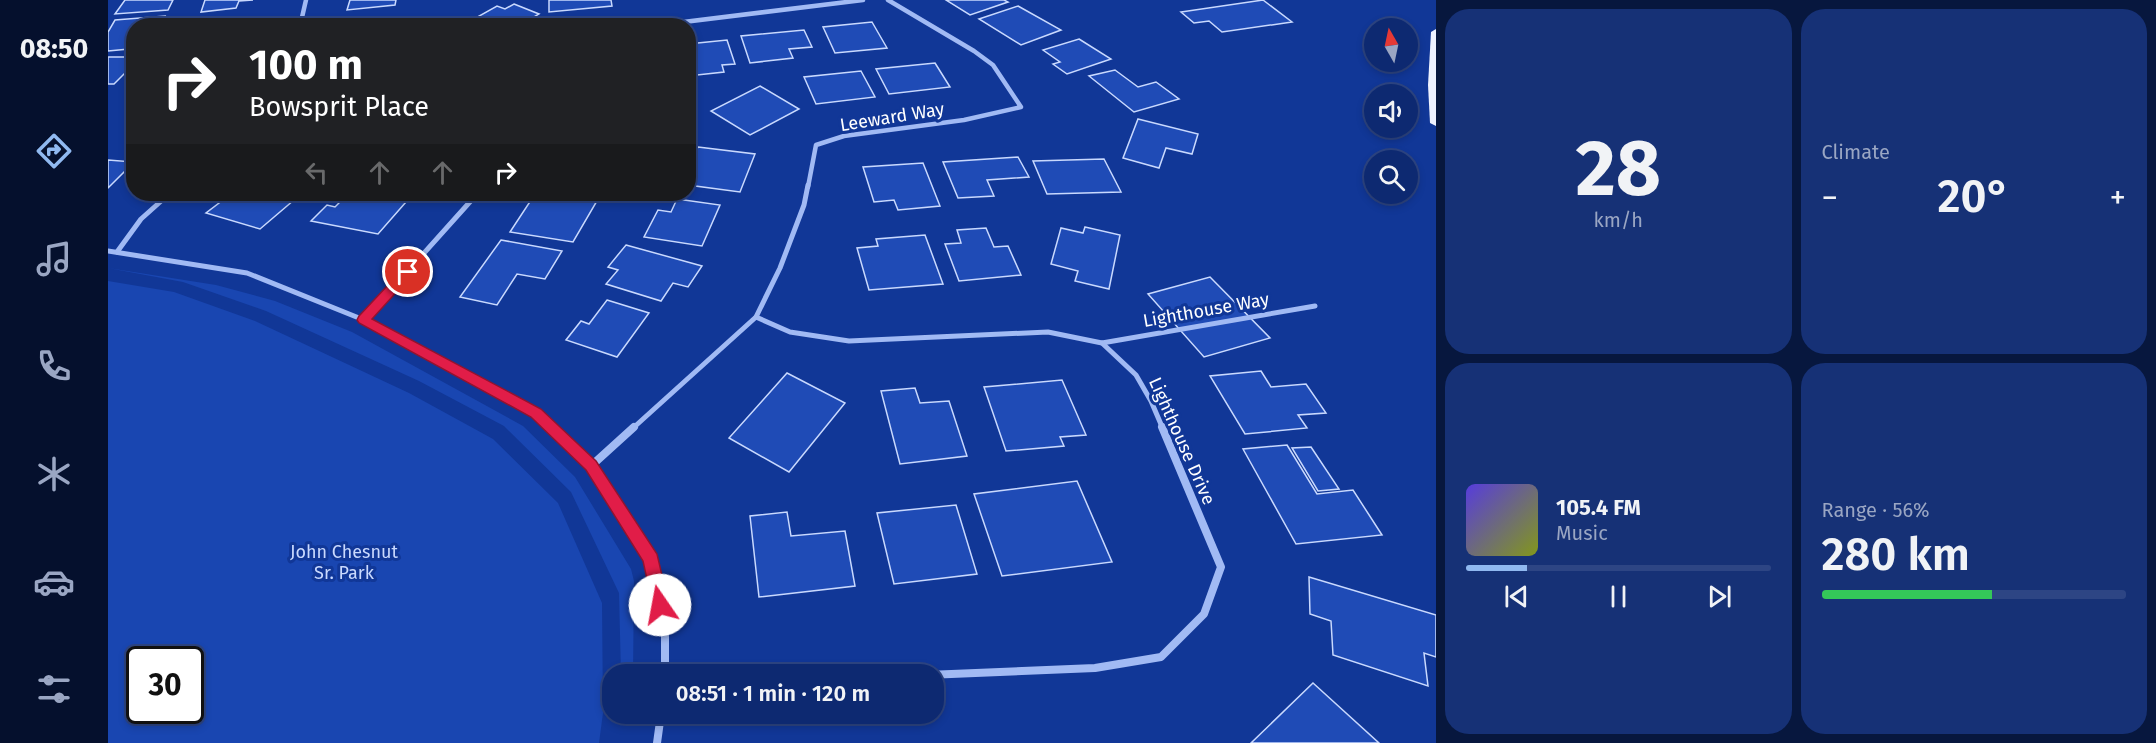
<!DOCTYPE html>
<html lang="en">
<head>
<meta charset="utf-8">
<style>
	body { margin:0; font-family:"Fira Sans",sans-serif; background:#163176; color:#f1f3f6; height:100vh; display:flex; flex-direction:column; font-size:22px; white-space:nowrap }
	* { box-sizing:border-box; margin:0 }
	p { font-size:20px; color:#9aa6c3 }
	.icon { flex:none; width:33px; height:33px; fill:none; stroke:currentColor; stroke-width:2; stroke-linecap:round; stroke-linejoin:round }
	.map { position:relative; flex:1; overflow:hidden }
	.panel { display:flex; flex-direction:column; gap:9px; padding:9px; background:#07173e; width:720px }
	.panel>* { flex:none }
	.banner { position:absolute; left:18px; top:18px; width:570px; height:183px; border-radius:24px; box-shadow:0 3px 9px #0003,0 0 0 2px #2d4584; background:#202124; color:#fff; overflow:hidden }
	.needle { width:39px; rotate:351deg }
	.fabs { position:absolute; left:1256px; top:18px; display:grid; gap:12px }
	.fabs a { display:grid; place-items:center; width:54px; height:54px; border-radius:50%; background:#0d2971; box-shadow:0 3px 9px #0003,0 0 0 2px #2d4584; font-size:30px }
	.speed { position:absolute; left:18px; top:646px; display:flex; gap:12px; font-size:30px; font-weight:700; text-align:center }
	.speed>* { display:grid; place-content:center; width:78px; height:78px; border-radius:50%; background:#0d2971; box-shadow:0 3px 9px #0003,0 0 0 2px #2d4584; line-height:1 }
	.speed .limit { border:3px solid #111; border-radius:9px; background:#fff; color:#111 }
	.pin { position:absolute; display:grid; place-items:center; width:51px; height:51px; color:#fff; margin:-26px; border:3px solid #fff; border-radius:50%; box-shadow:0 2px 6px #0007 }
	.me { position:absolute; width:66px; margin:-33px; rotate:348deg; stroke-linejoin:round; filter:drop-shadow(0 0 4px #0008) }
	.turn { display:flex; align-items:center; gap:21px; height:126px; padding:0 24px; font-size:27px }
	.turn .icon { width:78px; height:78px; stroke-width:2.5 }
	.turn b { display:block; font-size:42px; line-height:51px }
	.lanes { display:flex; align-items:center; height:57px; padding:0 24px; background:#0003; justify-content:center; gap:30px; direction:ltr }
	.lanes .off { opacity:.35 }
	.big { font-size:45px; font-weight:600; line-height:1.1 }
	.panel .widget { flex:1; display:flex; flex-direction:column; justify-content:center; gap:9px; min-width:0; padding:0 21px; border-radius:24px; background:#163176 }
	.panel .dial { align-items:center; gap:0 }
	.dial b { font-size:78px; line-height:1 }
	.song { display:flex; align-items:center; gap:18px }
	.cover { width:72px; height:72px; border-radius:9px; background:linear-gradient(135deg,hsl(250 70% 55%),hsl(70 70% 35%)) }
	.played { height:6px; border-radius:3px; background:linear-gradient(90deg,#90b9f0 20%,#2d4584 20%) }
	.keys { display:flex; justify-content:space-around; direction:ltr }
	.heat { display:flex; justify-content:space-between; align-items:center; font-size:33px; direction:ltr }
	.charge { height:9px; border-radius:4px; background:linear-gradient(90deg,#34c759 56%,#2d4584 0) }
	.panel .tiles { flex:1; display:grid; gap:9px; grid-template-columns:repeat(2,1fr) }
	.trip { position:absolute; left:494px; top:664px; width:342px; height:60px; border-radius:24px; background:#0d2971; box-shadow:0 3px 9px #0003,0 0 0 2px #2d4584; font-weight:600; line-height:60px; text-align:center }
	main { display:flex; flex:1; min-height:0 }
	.tab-bar { display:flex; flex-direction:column; width:108px; justify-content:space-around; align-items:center; background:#05102d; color:#9aa6c3 }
	.tab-bar .icon { width:42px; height:42px }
	.tab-bar .current { color:#90b9f0 }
	.tab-bar b { font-size:27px; color:#f1f3f6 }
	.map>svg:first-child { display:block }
	.green { fill:#1946b1; fill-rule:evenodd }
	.building { fill:#1f4bb6; stroke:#c9d9fe; stroke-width:1.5 }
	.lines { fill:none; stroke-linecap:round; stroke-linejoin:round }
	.minor-far2 { stroke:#a1baf4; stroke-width:4.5 }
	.minor-far1 { stroke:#a1baf4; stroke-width:5 }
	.minor { stroke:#a1baf4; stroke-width:8 }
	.primary { fill:#eef2ff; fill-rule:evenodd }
	.route { fill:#e11d48; stroke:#92132f; stroke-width:1.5 }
	.labels { text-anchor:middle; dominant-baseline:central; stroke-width:6; stroke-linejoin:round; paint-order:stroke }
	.street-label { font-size:18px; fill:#fff; stroke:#113797 }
	.park-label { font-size:18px; fill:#c9d9fe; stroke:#113797 }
</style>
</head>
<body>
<main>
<nav class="tab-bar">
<b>08:50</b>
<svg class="icon current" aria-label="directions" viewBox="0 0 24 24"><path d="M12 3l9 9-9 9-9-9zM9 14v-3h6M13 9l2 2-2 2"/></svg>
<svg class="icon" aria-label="music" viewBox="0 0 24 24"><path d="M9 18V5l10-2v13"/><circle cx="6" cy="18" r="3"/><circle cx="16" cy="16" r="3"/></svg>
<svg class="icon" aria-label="phone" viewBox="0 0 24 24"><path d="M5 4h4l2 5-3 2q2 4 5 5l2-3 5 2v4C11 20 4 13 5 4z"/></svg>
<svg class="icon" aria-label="climate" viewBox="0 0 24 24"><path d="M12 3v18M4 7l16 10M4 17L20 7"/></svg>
<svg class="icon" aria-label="car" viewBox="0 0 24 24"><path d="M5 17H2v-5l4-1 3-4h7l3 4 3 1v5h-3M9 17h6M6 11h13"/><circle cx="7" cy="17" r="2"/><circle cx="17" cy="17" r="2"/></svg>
<svg class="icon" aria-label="filters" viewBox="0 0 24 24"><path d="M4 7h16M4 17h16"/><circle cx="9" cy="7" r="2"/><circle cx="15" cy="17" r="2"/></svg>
</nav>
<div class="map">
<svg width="1328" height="743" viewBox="0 0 1328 743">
	<rect width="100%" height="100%" fill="#113797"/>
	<g class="green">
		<path d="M0 268 108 285 167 301 244 332 415 426 467 477 523 569 526 581 525 675H513L511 593 463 492 396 426 311 381 158 311 75 282Z"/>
		<path d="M0 281 66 292 147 321 301 393 385 439 450 503 494 603 495 713 491 743H0ZM32 660H82V711H32Z"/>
	</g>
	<g class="building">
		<path d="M17 0H65L60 10 7 14Z"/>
		<path d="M97 0H145L131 1 128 8 93 12Z"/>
		<path d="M242 0H288L287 5 239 10Z"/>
		<path d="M441 0H503L504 6 441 12Z"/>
		<path d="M838 0H896L900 2 862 15Z"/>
		<path d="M1155 0 1184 22 1114 32 1101 21 1086 23 1073 12Z"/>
		<path d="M406 4 431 14 411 26 355 25 389 6 397 9Z"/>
		<path d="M910 6 953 30 913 45 871 19Z"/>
		<path d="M57 16 52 26H26V41L21 49 0 51V32L7 20Z"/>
		<path d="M288 17 286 26H239L240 21Z"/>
		<path d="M764 22 779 48 727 53 715 27Z"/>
		<path d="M696 30 704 47 681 49 685 58 642 63 633 36Z"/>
		<path d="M971 39 1003 59 959 74 945 64 952 62 935 50Z"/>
		<path d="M619 40 627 64 614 65 616 72 580 76V44Z"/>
		<path d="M0 57H26V64L6 84H0Z"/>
		<path d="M827 63 842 87 781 94 768 69Z"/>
		<path d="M1007 70 1030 87 1048 82 1071 99 1026 112 981 76Z"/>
		<path d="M753 71 767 97 708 104 696 77Z"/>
		<path d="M652 86 691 109 642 135 603 111Z"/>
		<path d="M1030 119 1090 134 1084 154 1058 148 1051 168 1015 158Z"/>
		<path d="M590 147 647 154 632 192 580 185V168Z"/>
		<path d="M910 157 921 177 879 180 886 196 850 198 835 162Z"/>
		<path d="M996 159 1013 192 939 194 925 161Z"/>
		<path d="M0 160 26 162 0 188Z"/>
		<path d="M815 163 832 206 790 210 786 200 766 202 755 167Z"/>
		<path d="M123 194H193L152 229 98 213Z"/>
		<path d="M240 194H251L298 202 270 234 203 221 219 205 227 207Z"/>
		<path d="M427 194H493L465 242 402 232Z"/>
		<path d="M569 199 612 205 594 246 536 237 550 210 563 212Z"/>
		<path d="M977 227 1012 235 1001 289 967 281 970 271 943 264 953 228 975 233Z"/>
		<path d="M878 228 886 247 900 246 913 275 851 281 837 244 853 243 849 230Z"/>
		<path d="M817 235 835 284 761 290 749 248 770 246 768 239Z"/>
		<path d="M393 240 454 251 437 279 409 274 389 305 352 297Z"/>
		<path d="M518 245 594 266 580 287 565 283 553 301 498 284 510 270 500 267Z"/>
		<path d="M1102 277 1162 338 1096 357 1040 294Z"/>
		<path d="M499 300 541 313 509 357 458 340 473 321 481 324Z"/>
		<path d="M1153 371 1163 387 1198 384 1218 413 1190 415 1199 428 1137 434 1102 376Z"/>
		<path d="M679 373 737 403 681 472 621 438Z"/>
		<path d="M954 380 978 435 952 437 956 446 898 451 876 387Z"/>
		<path d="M807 388 812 403 841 401 859 456 792 464 773 391Z"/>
		<path d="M1179 445 1209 494 1245 490 1274 535 1188 544 1135 449Z"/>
		<path d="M1203 447 1231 489 1210 491 1184 448Z"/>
		<path d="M969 481 1004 562 894 576 866 494Z"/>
		<path d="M848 505 869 574 786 584 769 513Z"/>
		<path d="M679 512 683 536 737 531 747 586 651 597 642 516Z"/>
		<path d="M1201 577 1328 615V657L1316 653 1320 686 1225 655 1223 621 1202 614Z"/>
		<path d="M1205 683 1271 743H1143Z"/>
	</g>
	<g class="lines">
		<g class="minor-far2">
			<path d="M192 26 198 0"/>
			<path d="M543 26 755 0"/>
			<path d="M700 187 708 145 736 136 856 120 913 107 885 65 866 51 780 0"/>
		</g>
		<g class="minor-far1">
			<path d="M0 251 139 273 256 320 428 413 444 429"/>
			<path d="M9 252 33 219 61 194"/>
			<path d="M648 317 682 332 741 341 940 332 994 343 1028 375 1043 401 1055 429"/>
			<path d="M256 320 369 194"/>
			<path d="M994 343 1207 306"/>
			<path d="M524 429 648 317 672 268 696 205 700 185"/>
		</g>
		<g class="minor">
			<path d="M443 427 483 466 543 559 557 628V675"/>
			<path d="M483 466 526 427"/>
			<path d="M819 675 987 668 1053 657 1096 614 1113 567 1054 427"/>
			<path d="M549 743 553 714"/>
		</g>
		<path class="primary" d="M1328 29V126L1322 123 1320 85 1323 32Z"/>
	</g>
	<path class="route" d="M300 268 306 272 304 275 264 319 433 409 488 461 549 554 561 605 558 611 552 613 546 611 535 561 478 470 423 417 251 323 249 320 251 316 295 269Z"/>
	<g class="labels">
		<g class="street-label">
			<text transform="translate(784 117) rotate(-9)">Leeward Way</text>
			<text transform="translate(1098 310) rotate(-10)">Lighthouse Way</text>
			<text transform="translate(1074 441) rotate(66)">Lighthouse Drive</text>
		</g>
		<g class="park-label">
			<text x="236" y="552">John Chesnut<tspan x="236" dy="21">Sr. Park</tspan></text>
		</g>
	</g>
</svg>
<div class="fabs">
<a><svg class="needle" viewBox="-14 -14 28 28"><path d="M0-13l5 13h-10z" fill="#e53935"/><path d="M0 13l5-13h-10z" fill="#9aa6c3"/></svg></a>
<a><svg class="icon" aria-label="sound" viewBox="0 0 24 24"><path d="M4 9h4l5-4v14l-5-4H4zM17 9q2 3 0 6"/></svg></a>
<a><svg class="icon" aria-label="search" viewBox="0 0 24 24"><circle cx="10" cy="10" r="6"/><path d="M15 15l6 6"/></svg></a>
</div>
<div class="speed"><div class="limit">30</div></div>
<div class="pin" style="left:300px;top:272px;background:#d93025"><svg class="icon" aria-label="arrive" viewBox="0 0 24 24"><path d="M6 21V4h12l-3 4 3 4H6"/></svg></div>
<svg class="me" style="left:552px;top:605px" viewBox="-20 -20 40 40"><circle r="19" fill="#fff"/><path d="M0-13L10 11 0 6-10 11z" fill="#e11d48"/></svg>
<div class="trip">08:51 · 1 min · 120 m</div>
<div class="banner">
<div class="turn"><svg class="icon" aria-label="right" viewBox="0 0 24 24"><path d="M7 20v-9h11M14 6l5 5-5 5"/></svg><div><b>100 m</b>Bowsprit Place</div></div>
<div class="lanes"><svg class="icon off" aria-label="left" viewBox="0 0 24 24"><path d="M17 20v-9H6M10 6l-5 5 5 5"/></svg><svg class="icon off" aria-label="ahead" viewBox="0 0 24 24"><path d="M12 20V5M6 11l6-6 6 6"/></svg><svg class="icon off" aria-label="ahead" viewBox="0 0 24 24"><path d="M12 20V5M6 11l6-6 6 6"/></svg><svg class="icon" aria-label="right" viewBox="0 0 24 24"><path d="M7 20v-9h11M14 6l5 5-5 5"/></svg></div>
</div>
</div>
<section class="panel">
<div class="tiles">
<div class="widget dial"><b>28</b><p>km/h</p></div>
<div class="widget"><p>Climate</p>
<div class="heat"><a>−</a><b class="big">20°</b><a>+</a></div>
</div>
<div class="widget">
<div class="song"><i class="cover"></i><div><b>105.4 FM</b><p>Music</p></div></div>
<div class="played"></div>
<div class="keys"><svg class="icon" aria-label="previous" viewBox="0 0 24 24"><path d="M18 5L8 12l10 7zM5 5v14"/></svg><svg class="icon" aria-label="pause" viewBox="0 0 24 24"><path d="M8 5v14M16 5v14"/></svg><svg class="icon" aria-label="next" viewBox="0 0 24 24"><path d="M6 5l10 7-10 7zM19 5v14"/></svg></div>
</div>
<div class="widget"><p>Range · 56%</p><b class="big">280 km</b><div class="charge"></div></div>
</div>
</section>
</main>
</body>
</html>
